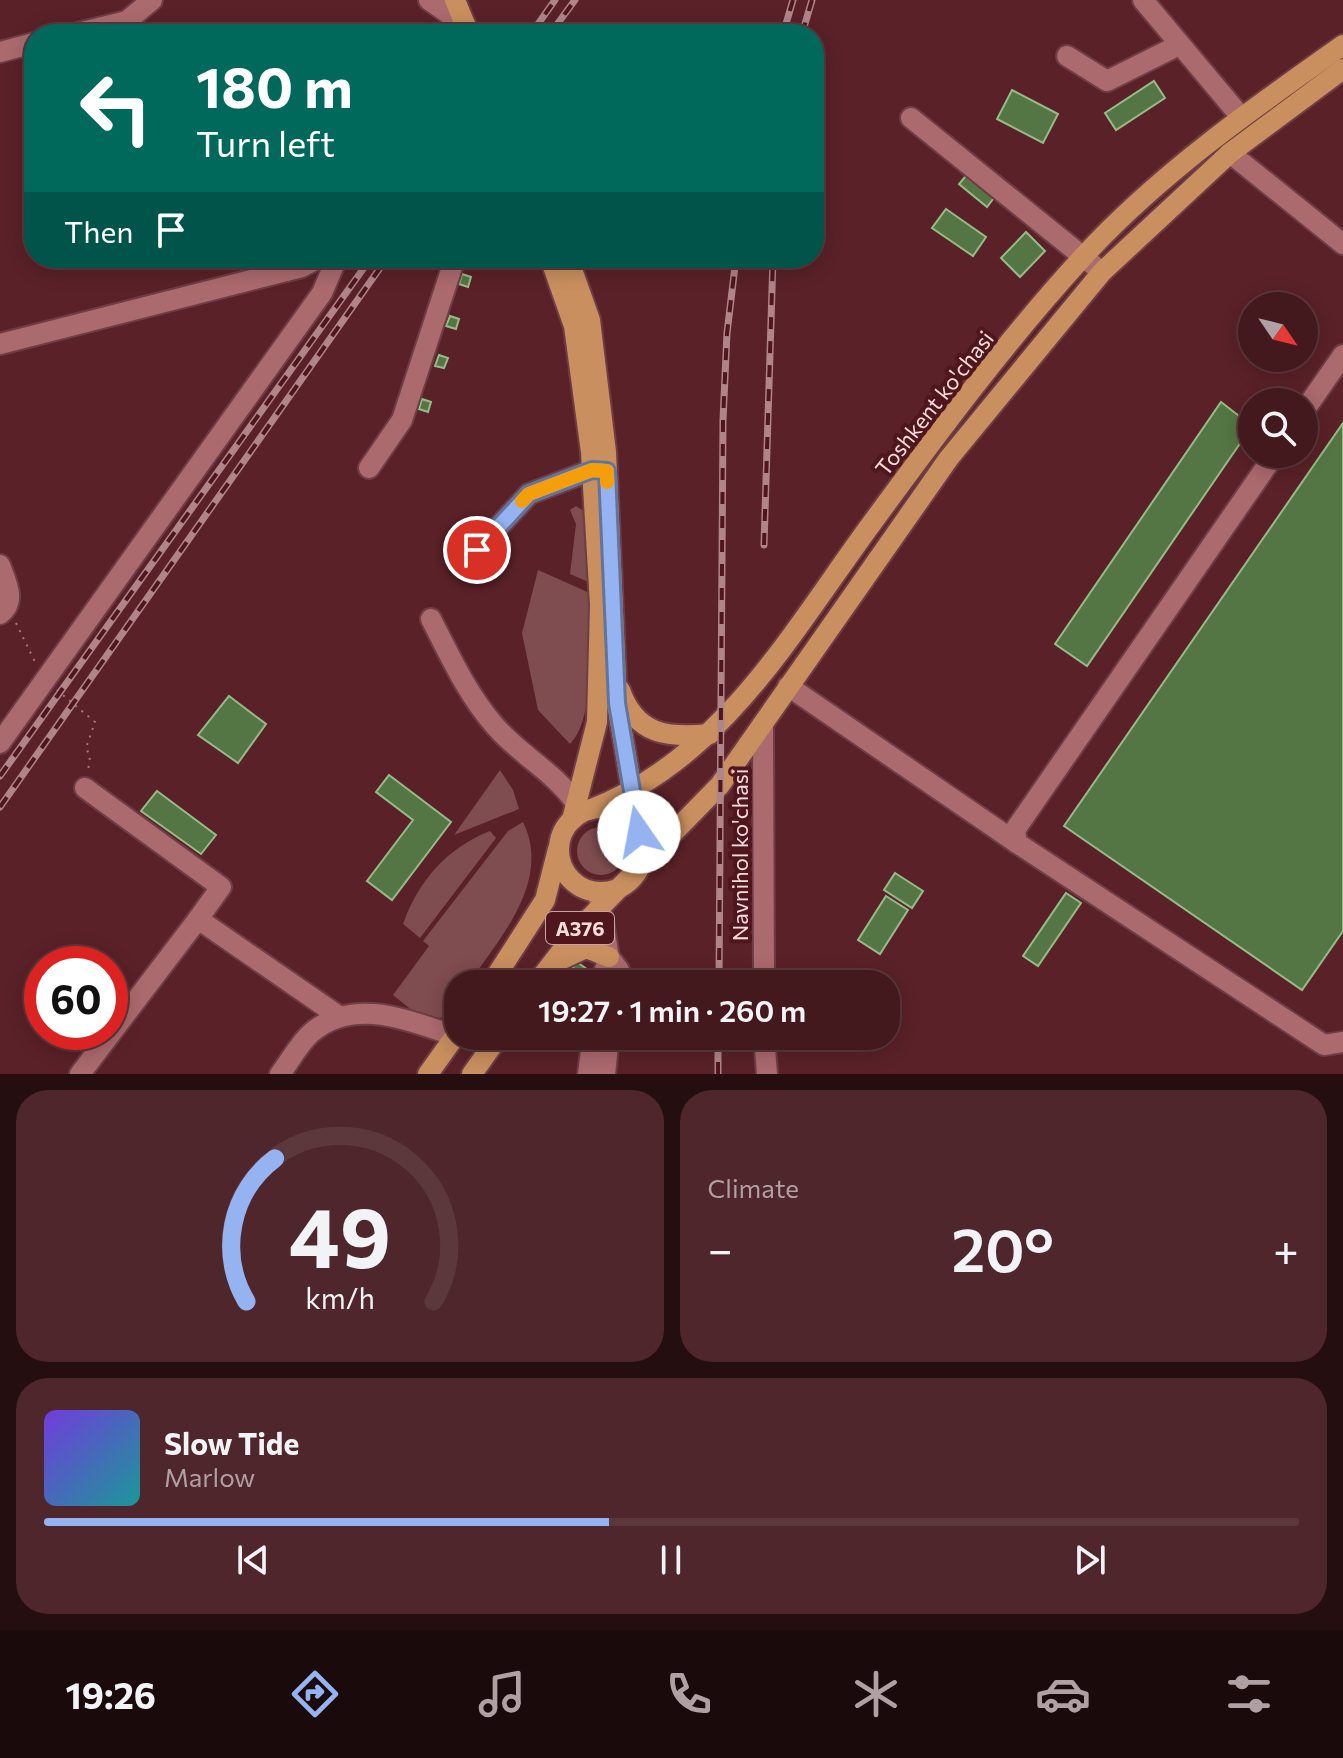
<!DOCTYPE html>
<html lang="en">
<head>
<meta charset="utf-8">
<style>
	body { margin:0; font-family:Commissioner,sans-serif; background:#4e262b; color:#f1f3f6; height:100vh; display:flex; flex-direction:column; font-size:30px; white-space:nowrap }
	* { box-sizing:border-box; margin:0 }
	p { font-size:26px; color:#afa0a4 }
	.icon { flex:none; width:44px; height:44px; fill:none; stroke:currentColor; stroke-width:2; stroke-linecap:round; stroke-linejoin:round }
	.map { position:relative; height:1074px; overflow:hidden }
	.details { display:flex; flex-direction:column; gap:16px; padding:16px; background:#250e10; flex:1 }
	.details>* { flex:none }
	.banner { position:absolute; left:24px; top:24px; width:800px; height:244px; border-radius:32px; box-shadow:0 4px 20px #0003,0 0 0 2px #5c383c; background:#00695c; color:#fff; overflow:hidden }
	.needle { width:52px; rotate:125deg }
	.tools { position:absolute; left:1238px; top:292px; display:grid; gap:16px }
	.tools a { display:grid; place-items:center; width:80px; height:80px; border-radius:50%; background:#44191e; box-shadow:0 4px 20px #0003,0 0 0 2px #5c383c; font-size:40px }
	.speed { position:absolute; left:24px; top:946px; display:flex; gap:16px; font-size:40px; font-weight:700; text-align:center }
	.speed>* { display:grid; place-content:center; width:104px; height:104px; border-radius:50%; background:#44191e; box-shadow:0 4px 20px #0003,0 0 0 2px #5c383c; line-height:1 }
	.speed .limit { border:12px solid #d22; background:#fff; color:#111 }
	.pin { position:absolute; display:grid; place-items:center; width:68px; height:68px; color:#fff; margin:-34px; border:4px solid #fff; border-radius:50%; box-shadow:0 2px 8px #0007 }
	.me { position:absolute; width:88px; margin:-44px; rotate:348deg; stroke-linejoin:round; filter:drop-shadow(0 0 6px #0008) }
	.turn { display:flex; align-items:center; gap:28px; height:168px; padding:0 40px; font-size:36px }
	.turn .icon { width:104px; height:104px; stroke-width:2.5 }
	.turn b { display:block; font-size:56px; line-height:68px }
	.then { display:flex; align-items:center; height:76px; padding:0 40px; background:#0003; gap:16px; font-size:30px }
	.big { font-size:60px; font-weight:600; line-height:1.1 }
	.details .card { flex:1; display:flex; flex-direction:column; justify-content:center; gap:12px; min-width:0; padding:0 28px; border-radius:32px; background:#4e262b }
	.details .dial { align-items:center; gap:0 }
	.dial svg { height:208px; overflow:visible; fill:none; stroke:#5c383c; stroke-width:7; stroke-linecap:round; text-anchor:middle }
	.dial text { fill:#f1f3f6; stroke:none }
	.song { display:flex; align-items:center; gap:24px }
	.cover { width:96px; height:96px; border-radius:12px; background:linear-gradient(135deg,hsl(260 70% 55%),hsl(180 70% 35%)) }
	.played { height:8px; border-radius:4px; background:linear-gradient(90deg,#95b2f1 45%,#5c383c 45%) }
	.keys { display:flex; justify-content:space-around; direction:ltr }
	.heat { display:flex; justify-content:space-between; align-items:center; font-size:44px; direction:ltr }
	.details .tiles { flex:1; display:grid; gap:16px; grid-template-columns:1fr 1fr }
	.card:last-child { grid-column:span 2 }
	.trip { position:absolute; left:444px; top:970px; width:456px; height:80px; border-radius:32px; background:#44191e; box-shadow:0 4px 20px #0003,0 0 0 2px #5c383c; font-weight:600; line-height:80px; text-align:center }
	.dock { display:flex; height:128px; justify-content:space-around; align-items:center; background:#1b0a0c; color:#afa0a4 }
	.dock .icon { width:56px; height:56px }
	.dock .on { color:#95b2f1 }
	.dock b { font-size:36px; color:#f1f3f6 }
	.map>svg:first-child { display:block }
	.green { fill:#7f4c4f }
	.building { fill:#547644; stroke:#96bb86; stroke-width:2 }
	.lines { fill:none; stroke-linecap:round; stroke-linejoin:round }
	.minor-casing { stroke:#6e3d46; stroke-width:24 }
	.major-casing { stroke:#6e3d46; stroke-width:24 }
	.path { stroke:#a6797d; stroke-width:2; stroke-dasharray:2 6; stroke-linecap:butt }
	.minor { stroke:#ab6a6e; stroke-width:20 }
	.major { stroke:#c98f5e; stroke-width:20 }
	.rail-casing { stroke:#b08589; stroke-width:7 }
	.rail { stroke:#4f161e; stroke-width:4; stroke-dasharray:12; stroke-linecap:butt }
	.route-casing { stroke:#61749d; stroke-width:20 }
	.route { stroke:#95b2f1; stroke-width:14 }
	.slow { stroke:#f59e0b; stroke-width:14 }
	.labels { text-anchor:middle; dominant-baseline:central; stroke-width:8; stroke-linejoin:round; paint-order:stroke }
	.shield { fill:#4f161e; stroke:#c7a1a4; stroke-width:2 }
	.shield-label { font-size:20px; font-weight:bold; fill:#fbddde }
	.street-label { font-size:22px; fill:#fbddde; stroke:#4f161e }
</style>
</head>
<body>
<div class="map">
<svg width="1343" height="1074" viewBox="0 0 1343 1074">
	<rect width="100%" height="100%" fill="#5a2128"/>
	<g class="green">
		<path d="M576 506 587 513 593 584 570 574 576 524 570 510Z"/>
		<path d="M538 570 592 594C591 630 596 720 570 744L538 710 522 633Z"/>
		<path d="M500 770 513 790 519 809 454 835Z"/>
		<path d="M523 822C552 881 500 938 468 984H458V998L445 1017 424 1020 393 995 429 946 423 941 508 831Z"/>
		<circle cx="601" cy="851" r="24"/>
		<path d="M490 831 496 838 420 938 403 924C418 881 447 848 490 831Z"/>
	</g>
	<g class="building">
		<path d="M1154 81 1165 98 1116 130 1105 113Z"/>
		<path d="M1012 90 1058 114 1043 143 997 119Z"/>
		<path d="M969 172 996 195 987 207 959 184Z"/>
		<path d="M946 209 986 237 973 256 932 228Z"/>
		<path d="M1026 232 1045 251 1020 277 1001 258Z"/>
		<path d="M462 274 471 277 468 287 459 284Z"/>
		<path d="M450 316 459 319 456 329 446 326Z"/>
		<path d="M439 355 448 358 444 368 435 366Z"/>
		<path d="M422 399 431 402 428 412 419 409Z"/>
		<path d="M1221 402 1252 426 1087 666 1055 644Z"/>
		<path d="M1343 423V931L1302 990 1064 826Z"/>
		<path d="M229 696 266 724 238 763 198 735Z"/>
		<path d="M389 775 451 822 392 900 367 881 413 820 376 792Z"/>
		<path d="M157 791 216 835 201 854 141 811Z"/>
		<path d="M895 873 923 891 912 908 884 890Z"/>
		<path d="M1066 893 1081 903 1038 966 1023 956Z"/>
		<path d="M886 896 908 910 880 954 858 940Z"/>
		<path d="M577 962 591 972 583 984 567 976Z"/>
	</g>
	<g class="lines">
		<g class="minor-casing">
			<g id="minor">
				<path d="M429 0 466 26 463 34"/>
				<path d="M1143 0 1241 117"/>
				<path d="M74 34 127 21 152 0"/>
				<path d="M0 52 34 43"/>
				<path d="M1067 56 1107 81 1179 45"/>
				<path d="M911 118 1102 272"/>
				<path d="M1230 153 1343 244"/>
				<path d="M0 344 302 267 319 258"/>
				<path d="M1304 411 1343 355"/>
				<path d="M1275 454 1015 830 1017 843 1324 1045 1343 1042"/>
				<path d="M369 468 402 420 455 258"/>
				<path d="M477 550 529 494 592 470 607 471"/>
				<path d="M0 565C6 582 17 601 0 614"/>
				<path d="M431 619C450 656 467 694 495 726 521 756 552 770 577 804"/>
				<path d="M788 686 1017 843"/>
				<path d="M763 725 764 984"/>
				<path d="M0 743 322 293 337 258"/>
				<path d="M85 788 221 887 198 919 340 1017"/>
				<path d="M598 893 609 957 619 970 617 984"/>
				<path d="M600 984 609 957"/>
				<path d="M764 1036 767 1074"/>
				<path d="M80 1074 198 919"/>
				<path d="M280 1074C290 1061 299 1044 311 1033 354 996 409 1021 456 1036"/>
				<path d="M588 1074 593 1036"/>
				<path d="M605 1074 609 1036"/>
			</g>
		</g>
		<g class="major-casing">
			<g id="major">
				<path d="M455 0 469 34"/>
				<path d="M550 258 574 326 591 452 600 605 597 722 572 820"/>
				<path d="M568 258 590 320 606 452 617 703 639 832"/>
				<path d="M620 690C636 736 669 738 710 734"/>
				<circle cx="601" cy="850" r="42"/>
				<path d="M589 810C722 760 791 633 872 523 938 433 1006 341 1082 258 1158 175 1252 109 1343 45"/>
				<path d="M556 962 586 948 609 957"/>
				<path d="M491 984 545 900 558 849"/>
				<path d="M536 984 578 930 720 785 949 458 1102 272 1230 153 1343 69"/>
				<path d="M428 1074 458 1032"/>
				<path d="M472 1074 499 1036"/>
			</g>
		</g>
		<g class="path">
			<path d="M16 623 36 664"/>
			<path d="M57 690 95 722 86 748 90 756 88 771"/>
		</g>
		<use href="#minor" class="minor"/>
		<use href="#major" class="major"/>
		<g class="rail-casing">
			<g id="rail">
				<path d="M531 34 555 0"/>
				<path d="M550 34 575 0"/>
				<path d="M783 34 793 0"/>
				<path d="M802 34 812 0"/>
				<path d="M764 545 773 258"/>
				<path d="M0 776 371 258"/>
				<path d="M0 807 387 258"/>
				<path d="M719 984 723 420 727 333 736 258"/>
				<path d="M718 1074V1036"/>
			</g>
		</g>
		<use href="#rail" class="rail"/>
	</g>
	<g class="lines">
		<g class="route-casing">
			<path id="route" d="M477 550 529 494 592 470 607 471 617 703 639 832"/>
		</g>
		<use href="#route" class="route"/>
		<path class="slow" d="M522 501 529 494 592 470 607 471V482"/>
	</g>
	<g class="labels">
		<rect class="shield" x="546" y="912" width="68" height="32" rx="6"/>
		<g class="shield-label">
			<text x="580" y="928">A376</text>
		</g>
		<g class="street-label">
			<text transform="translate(934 403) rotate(-52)">Toshkent ko'chasi</text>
			<text transform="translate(739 855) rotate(-90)">Navnihol ko'chasi</text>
		</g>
	</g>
</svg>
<div class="tools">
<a><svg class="needle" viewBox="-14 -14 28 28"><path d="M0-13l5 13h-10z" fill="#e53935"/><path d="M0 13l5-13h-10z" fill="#afa0a4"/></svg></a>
<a><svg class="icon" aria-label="search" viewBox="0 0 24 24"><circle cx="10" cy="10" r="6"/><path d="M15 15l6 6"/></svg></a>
</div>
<div class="speed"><div class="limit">60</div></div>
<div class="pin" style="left:477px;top:550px;background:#d93025"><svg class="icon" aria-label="arrive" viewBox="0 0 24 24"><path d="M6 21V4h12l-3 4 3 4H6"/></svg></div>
<svg class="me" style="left:639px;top:832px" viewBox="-20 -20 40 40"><circle r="19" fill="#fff"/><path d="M0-13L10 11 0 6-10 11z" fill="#95b2f1"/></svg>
<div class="trip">19:27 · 1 min · 260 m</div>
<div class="banner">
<div class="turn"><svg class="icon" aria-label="left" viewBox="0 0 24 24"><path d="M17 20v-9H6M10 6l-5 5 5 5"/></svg><div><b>180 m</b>Turn left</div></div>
<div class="then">Then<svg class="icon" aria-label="arrive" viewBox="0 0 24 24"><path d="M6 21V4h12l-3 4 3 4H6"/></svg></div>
</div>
</div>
<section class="details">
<div class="tiles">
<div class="card dial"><svg viewBox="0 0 100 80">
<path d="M14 69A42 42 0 1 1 86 69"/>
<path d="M14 69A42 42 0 0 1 25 14" stroke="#95b2f1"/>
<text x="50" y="56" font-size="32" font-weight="700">49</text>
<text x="50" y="72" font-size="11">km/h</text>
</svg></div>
<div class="card"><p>Climate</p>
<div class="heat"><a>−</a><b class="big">20°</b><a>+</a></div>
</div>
<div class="card">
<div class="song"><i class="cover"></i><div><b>Slow Tide</b><p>Marlow</p></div></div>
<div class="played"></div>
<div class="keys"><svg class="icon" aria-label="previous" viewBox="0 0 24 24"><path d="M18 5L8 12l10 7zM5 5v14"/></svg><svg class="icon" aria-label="pause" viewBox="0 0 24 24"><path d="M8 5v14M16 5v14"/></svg><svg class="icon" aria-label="next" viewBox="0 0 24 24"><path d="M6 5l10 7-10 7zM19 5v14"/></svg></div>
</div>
</div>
</section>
<nav class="dock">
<b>19:26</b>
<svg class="icon on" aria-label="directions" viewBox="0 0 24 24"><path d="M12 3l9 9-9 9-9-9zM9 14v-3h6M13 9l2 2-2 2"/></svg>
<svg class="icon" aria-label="music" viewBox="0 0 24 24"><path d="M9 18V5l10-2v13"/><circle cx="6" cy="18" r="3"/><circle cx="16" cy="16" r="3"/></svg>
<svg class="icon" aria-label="phone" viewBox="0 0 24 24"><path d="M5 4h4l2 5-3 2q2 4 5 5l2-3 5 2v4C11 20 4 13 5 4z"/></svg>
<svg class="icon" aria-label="climate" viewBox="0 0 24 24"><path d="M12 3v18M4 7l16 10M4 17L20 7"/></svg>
<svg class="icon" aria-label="car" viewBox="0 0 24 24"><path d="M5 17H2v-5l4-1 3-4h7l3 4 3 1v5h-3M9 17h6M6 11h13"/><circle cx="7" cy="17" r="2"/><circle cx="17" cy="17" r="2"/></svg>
<svg class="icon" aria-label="filters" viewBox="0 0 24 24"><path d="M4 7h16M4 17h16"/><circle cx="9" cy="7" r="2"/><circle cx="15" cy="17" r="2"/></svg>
</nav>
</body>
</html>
